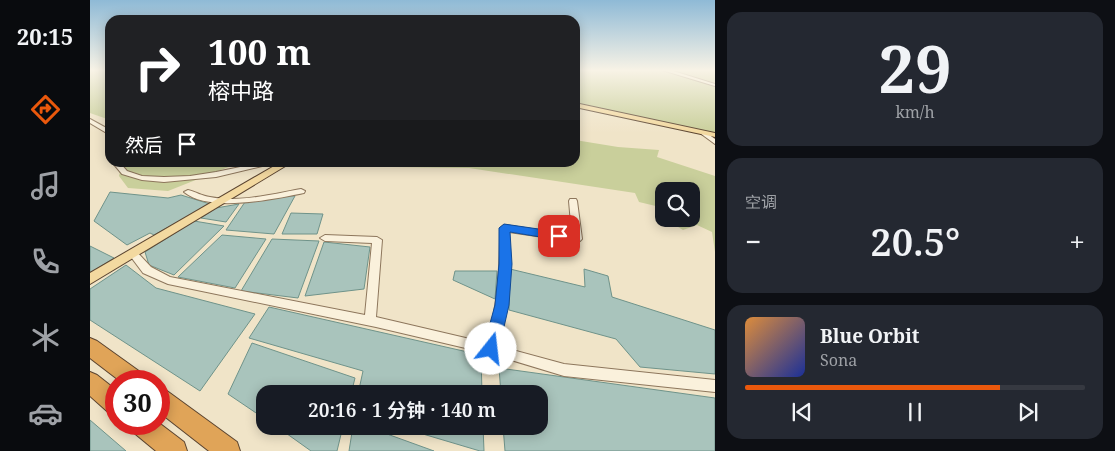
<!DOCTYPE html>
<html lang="zh">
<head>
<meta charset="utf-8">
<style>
	body { margin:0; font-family:"Noto Serif","Noto Sans SC",serif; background:#242831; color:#f1f3f6; height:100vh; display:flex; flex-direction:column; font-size:19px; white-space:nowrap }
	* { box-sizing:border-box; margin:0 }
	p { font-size:16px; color:#9ea1a6 }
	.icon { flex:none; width:28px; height:28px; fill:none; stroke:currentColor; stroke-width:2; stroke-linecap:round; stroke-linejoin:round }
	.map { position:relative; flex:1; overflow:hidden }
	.sheet { display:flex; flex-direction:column; gap:12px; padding:12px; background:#0d0f14; width:400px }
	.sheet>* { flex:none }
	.banner { position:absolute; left:15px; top:15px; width:475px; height:152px; border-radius:15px; box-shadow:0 2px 12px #0003; background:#202124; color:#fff; overflow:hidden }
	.tools { position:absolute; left:565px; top:182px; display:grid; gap:10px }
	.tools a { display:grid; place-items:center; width:45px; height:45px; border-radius:10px; background:#171b24; box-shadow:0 2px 12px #0003; font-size:25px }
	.speed { position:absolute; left:15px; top:370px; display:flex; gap:10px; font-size:25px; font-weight:700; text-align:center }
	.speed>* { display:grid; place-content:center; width:65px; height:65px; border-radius:50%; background:#171b24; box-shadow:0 2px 12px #0003; line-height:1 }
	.speed .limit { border:8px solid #d22; background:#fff; color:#111 }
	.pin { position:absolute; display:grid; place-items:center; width:42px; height:42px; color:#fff; margin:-21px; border-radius:10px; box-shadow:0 2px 8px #0006 }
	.me { position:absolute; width:55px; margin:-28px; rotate:16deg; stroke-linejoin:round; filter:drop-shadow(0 0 4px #0008) }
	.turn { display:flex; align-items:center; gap:18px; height:105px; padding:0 20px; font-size:22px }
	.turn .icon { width:65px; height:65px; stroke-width:2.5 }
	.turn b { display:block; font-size:35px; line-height:42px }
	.then { display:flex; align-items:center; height:48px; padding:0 20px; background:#0003; gap:10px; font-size:19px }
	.big { font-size:38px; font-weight:600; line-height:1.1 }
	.sheet .card { flex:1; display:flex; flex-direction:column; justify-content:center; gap:8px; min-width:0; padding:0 18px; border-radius:15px; background:#242831 }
	.sheet .dial { align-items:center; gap:0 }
	.dial b { font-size:65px; line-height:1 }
	.song { display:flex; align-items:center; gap:15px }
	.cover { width:60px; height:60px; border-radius:8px; background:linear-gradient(135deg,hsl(30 70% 55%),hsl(230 70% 35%)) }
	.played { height:5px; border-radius:2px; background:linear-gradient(90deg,#ea580c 75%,#363941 75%) }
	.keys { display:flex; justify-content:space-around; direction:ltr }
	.heat { display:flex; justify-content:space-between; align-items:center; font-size:28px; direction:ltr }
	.trip { position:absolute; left:166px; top:385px; width:292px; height:50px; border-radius:15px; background:#171b24; box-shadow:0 2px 12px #0003; font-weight:600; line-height:50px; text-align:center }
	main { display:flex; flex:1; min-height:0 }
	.dock { display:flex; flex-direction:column; width:90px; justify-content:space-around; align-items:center; background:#090b0e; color:#9ea1a6 }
	.dock .icon { width:35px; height:35px }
	.dock .active { color:#ea580c }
	.dock b { font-size:22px; color:#f1f3f6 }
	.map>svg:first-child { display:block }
	.green { fill:#c9cf9b }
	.water { fill:#a9c4bc; stroke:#6f938a }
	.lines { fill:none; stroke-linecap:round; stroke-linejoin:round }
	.minor-casing { stroke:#8d765c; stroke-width:2 }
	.major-casing { stroke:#5b4430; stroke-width:2 }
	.highway-casing { stroke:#5b4430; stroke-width:2 }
	.minor { fill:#faf1dc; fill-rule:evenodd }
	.major { fill:#f3d9a0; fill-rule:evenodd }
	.highway { fill:#e0a458; fill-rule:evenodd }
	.route { fill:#1a73e8; stroke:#114b97 }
</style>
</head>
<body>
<main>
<nav class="dock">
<b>20:15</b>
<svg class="icon active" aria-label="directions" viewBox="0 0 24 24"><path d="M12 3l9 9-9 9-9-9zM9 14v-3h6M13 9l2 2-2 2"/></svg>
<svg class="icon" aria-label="music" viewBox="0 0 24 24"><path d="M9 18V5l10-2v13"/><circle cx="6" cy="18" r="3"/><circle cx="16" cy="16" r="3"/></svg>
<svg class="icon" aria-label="phone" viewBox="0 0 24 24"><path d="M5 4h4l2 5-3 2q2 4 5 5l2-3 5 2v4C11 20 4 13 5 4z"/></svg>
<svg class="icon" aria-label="climate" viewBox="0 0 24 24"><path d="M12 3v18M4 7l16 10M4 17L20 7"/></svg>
<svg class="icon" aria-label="car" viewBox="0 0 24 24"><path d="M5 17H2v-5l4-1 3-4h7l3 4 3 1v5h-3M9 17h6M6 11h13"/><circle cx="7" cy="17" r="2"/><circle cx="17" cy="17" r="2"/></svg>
</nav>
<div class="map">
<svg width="625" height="451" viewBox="0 0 625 451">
	<rect width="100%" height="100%" fill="#f0e4c8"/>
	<g class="green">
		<path d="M0 70H20V120L0 113Z"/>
		<path d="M485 70H625V133L485 103Z"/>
		<path d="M485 140 528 147 569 150 567 157 625 176V252L622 232 607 225 593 230 580 222 579 219H601V191H574V208L549 202 545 193 379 168 301 167 299 163 485 162Z"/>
		<path d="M32 163H162L146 164 78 191 38 188 29 176Z"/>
	</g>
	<g class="water">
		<path d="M20 192 78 198 91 195 120 204 64 235 60 233 37 245 4 221Z"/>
		<path d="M191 195 205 196 184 234 136 230 155 202Z"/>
		<path d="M149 204 136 222 111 218 126 208Z"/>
		<path d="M201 213 233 214 227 234H192Z"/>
		<path d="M104 221 134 226 84 275 59 265 55 252Z"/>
		<path d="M132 235 176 239 145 288 88 277Z"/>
		<path d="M182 239 229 241 208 298 151 291Z"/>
		<path d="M234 242 280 247 274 289 215 296Z"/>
		<path d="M0 246 24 258 0 273Z"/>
		<path d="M36 265 66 288 165 314 110 391 0 320V289Z"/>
		<path d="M420 269 495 287 494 269 518 276 522 297 625 330V374L550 367 526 339 419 310Z"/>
		<path d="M365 271H407L405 299 363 280Z"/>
		<path d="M179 307 391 355 392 394H268L273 371 159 338Z"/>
		<path d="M162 343 265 378 261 394H175V419L138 394Z"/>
		<path d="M409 368 625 398V451H415L413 426H450V394H411Z"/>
		<path d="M0 420 36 451H0Z"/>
		<path d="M186 426H253L247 451H221Z"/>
		<path d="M263 426H275L344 451H259Z"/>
		<path d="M306 426H393L394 451H390Z"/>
	</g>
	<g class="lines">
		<g class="minor-casing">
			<g id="minor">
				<path d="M572 70H580L625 84V86Z"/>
				<path d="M0 119 20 130V135L0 123Z"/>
				<path d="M610 131H614L625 139V144L610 133Z"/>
				<path d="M22 162H29L37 171 52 176 74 177 100 176 126 172 175 162H189L126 177 74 182 52 180 32 174Z"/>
				<path d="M211 189 215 191 214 193C184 199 119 213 94 192L98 190C106 192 112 196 120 197 150 203 182 194 211 189Z"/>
				<path d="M480 199H486L487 201 492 239 490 241 487 242 419 232C421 270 419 308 408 346L474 364 625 380V392L474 376 401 354 286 327 78 284 53 273 38 253 40 251H46L61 267 80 277 275 315 282 243 235 241 230 238 235 235 287 237 292 240 286 317 397 343C408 305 410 267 410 228L414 225 482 235 479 201Z"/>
			</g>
		</g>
		<g class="major-casing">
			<g id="major">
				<path d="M485 103 625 133V137L485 107Z"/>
				<path d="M191 162H202L0 284V273Z"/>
			</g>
		</g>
		<g class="highway-casing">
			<g id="highway">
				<path d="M0 338 7 341 53 374 56 381H30L0 358Z"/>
				<path d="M0 372 7 375 26 390V415L18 412 0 396Z"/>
				<path d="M69 388 77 391 147 442 150 451H119L69 412Z"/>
				<path d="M69 423 94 442 97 451H66L43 432 40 424Z"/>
			</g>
		</g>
		<use href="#minor" class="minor"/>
		<use href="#major" class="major"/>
		<use href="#highway" class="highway"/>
	</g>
	<linearGradient id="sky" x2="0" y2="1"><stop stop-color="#8fbad6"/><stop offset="0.53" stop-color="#f8f3e6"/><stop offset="1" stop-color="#f8f3e6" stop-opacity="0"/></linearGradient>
	<rect width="625" height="133" fill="url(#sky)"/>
	<path class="route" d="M414 224 469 232 475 236 469 240 420 232 422 264 419 305 409 349 407 354 401 356 396 354 393 349 405 305 409 264V228Z"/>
</svg>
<div class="tools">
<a><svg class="icon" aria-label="search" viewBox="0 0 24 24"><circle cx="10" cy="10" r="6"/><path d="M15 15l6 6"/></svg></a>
</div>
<div class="speed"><div class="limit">30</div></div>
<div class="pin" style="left:469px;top:236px;background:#d93025"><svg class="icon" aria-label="arrive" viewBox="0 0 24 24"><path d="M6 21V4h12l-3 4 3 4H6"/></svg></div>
<svg class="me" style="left:401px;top:349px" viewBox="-20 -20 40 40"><circle r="19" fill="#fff"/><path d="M0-13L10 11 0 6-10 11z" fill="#1a73e8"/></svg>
<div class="trip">20:16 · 1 分钟 · 140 m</div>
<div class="banner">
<div class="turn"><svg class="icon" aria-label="right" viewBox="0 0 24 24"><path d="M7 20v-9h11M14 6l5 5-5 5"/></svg><div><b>100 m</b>榕中路</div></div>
<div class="then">然后<svg class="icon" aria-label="arrive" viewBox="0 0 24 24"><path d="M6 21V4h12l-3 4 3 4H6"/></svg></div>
</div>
</div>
<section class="sheet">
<div class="card dial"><b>29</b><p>km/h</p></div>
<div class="card"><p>空调</p>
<div class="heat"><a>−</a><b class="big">20.5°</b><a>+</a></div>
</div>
<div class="card">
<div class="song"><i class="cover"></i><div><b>Blue Orbit</b><p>Sona</p></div></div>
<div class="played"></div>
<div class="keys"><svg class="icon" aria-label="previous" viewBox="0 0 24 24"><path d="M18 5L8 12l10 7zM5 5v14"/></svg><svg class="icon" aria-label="pause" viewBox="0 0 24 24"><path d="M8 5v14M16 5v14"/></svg><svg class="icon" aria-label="next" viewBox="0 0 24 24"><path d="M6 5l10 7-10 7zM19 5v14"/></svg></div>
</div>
</section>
</main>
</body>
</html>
